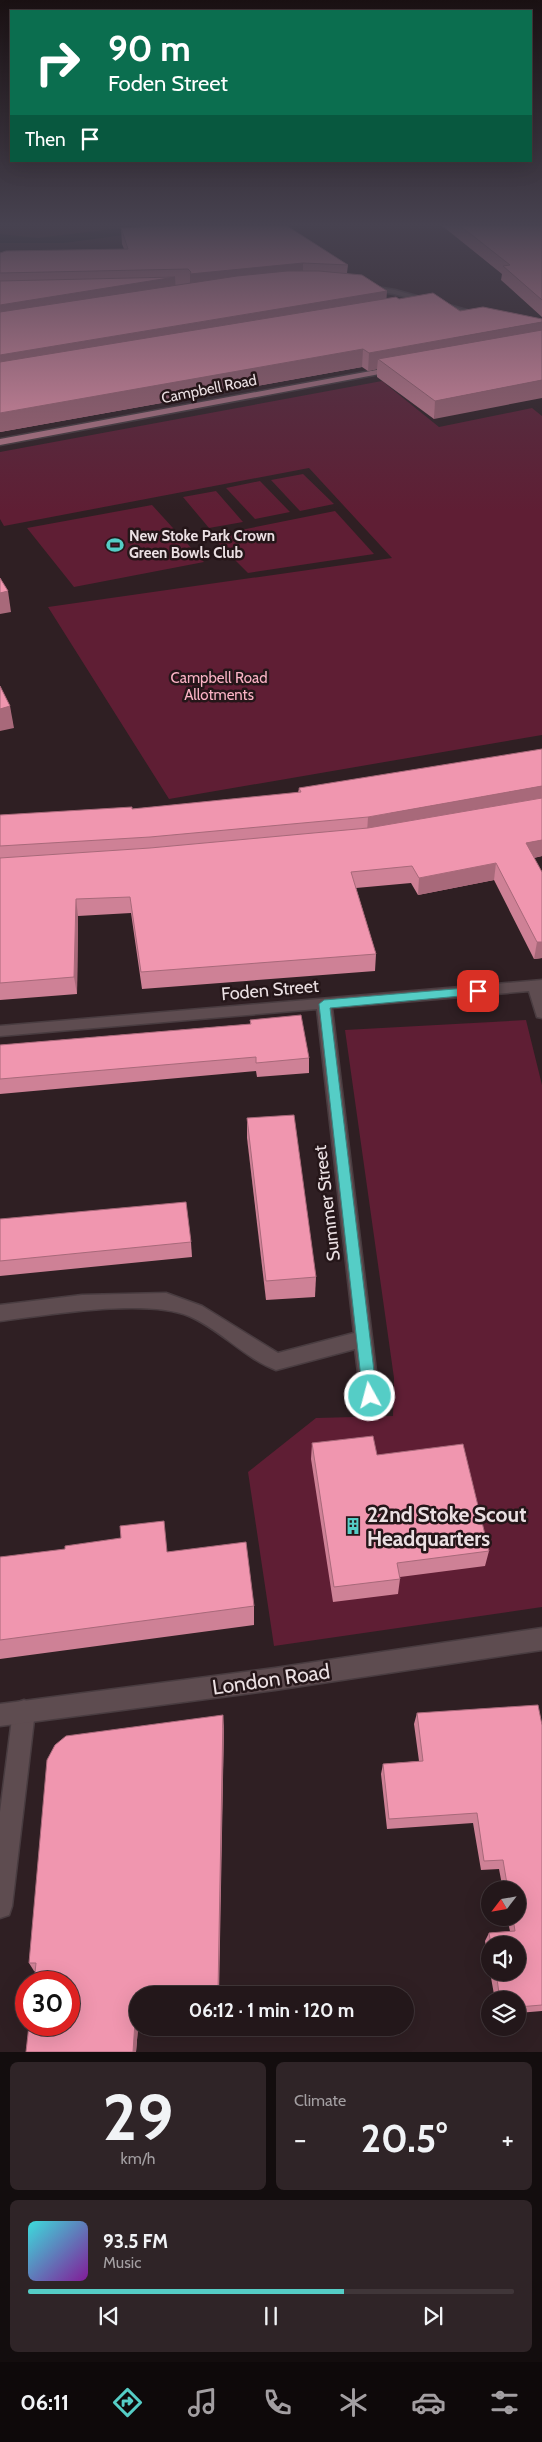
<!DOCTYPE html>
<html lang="en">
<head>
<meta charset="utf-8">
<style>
	body { margin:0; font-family:Cabin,sans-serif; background:#2f2427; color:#f1f3f6; height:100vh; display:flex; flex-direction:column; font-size:19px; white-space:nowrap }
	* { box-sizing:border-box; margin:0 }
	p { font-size:16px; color:#a39fa2 }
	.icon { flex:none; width:28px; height:28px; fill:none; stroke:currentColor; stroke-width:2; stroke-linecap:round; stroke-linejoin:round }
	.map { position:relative; height:2052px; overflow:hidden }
	.details { display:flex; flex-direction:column; gap:10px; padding:10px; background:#130d0e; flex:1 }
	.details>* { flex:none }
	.hud { position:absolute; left:10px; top:10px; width:522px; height:152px; border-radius:0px; box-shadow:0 5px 20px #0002,0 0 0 1px #403639; background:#0b6e4f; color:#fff; overflow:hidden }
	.needle { width:32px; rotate:239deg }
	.tools { position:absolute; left:481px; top:1881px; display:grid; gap:10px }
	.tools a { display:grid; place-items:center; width:45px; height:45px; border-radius:50%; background:#23171a; box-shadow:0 5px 20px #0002,0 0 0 1px #403639; font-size:25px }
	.speed { position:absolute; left:15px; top:1971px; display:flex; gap:10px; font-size:25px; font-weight:700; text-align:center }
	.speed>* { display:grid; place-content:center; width:65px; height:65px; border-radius:50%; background:#23171a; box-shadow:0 5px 20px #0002,0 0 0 1px #403639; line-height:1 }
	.speed .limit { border:8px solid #d22; background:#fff; color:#111 }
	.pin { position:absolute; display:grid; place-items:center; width:42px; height:42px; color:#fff; margin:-21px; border-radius:10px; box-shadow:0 2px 8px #0006 }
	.me { position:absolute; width:55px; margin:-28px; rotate:353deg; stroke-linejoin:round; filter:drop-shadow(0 0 4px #0008) }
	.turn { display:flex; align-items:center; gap:18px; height:105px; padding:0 15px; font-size:22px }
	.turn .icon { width:65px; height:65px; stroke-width:2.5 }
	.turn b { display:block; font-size:35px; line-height:42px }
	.then { display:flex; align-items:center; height:48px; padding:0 15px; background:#0003; gap:10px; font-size:19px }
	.big { font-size:38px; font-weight:800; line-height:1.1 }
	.details .card { flex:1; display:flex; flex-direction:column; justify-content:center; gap:8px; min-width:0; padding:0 18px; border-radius:8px; background:#2f2427 }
	.details .dial { align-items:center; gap:0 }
	.dial b { font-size:65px; line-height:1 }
	.song { display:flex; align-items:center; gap:15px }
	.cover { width:60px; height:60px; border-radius:8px; background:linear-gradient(135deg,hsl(180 70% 55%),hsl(290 70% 35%)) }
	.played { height:5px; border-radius:2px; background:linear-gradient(90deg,#55cdc6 65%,#403639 65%) }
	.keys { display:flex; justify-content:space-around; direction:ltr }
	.heat { display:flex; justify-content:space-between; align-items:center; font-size:28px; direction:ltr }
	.details .tiles { flex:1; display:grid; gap:10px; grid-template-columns:1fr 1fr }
	.card:last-child { grid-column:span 2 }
	.trip { position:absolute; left:129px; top:1986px; width:285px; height:50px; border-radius:25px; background:#23171a; box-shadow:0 5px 20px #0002,0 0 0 1px #403639; font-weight:800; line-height:50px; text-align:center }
	.tabs { display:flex; height:80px; justify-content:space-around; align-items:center; background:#0e090a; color:#a39fa2 }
	.tabs .icon { width:35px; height:35px }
	.tabs .on { color:#55cdc6 }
	.tabs b { font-size:22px; color:#f1f3f6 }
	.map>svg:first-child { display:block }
	.green { fill:#5f1e34 }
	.water { fill:#041211 }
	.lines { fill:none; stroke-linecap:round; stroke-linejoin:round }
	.street-casing { stroke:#493c40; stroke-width:3 }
	.secondary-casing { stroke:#493c40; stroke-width:3 }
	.primary-casing { stroke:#493c40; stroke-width:3 }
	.street { fill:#5e4c50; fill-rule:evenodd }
	.secondary { fill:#5e4c50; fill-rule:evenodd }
	.primary { fill:#b67989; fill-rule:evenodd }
	.wall { fill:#ce8196 }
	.shaded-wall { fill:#a8697a }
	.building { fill:#f096af; stroke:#a8697a }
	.route { fill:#55cdc6; stroke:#378581 }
	.labels { text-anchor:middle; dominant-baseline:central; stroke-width:5; stroke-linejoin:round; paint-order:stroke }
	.far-street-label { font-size:15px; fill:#ebe0e3; stroke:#251619 }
	.far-poi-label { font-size:15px; font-weight:bold; fill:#ebe0e3; stroke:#251619; text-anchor:start }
	.far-park-label { font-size:15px; fill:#fab3c5; stroke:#251619 }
	.street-label { font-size:18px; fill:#ebe0e3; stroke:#251619 }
	.near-poi-label { font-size:21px; font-weight:bold; fill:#ebe0e3; stroke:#251619; text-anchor:start }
	.near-street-label { font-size:21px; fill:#ebe0e3; stroke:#251619 }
</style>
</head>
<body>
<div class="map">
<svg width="542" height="2052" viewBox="0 0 542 2052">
	<rect width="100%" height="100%" fill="#2f1f23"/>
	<g class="green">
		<path d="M382 381 439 427 532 408 542 416V735L169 799 48 607 392 558 309 468 4 526 0 519V452Z"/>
		<path d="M303 474 334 504 300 511 271 480Z"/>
		<path d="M260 481 290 512 255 519 226 488Z"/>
		<path d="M216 491 243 522 209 528 183 497Z"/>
		<path d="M152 505 204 562 74 587 27 528Z"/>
		<path d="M335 511 374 554 248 573 211 536Z"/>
		<path d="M526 1020 542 1085V1607L274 1646 248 1472 316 1418 393 1416 394 1378 345 1030Z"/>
	</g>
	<path class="water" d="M225 224H325L124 235 64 243H0V234L38 238 104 230Z"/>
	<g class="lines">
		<g class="street-casing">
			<g id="street">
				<path d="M363 285 395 290 488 316 484 318 394 294 363 289Z"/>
				<path d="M542 980V1018L537 1017 529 991 332 1008 379 1396 377 1402 370 1405 363 1402 361 1396 355 1349 276 1370C244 1358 220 1329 189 1316 145 1298 48 1315 0 1321V1305L82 1295 166 1293 202 1306 278 1353 354 1333 317 1009 0 1036V1026Z"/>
				<path d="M24 1700 32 1703 35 1711 12 1906 9 1915 0 1918V1812L13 1711 16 1703Z"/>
			</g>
		</g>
		<g class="secondary-casing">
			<path id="secondary" d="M542 1628V1650L275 1690 0 1726V1704L275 1668Z"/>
		</g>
		<g class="primary-casing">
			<path id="primary" d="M398 366 402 368 401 370 0 445V439Z"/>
		</g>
		<use href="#street" class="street"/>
		<use href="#secondary" class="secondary"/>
		<use href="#primary" class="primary"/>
	</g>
	<g class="wall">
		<path d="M440 224H542V317L501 280 502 274Z"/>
		<path d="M121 228 348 265 347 273 386 298 399 299 460 311 434 419 377 377V369L368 371 362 367 0 432V253L124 249 122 244Z"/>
		<path d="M299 788 542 856 534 858 542 958 534 959 494 880 418 895 411 883 356 888 376 954 375 971 142 989 131 913 78 916 77 994 0 1000V815L132 809 298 793Z"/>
		<path d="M250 1020 309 1058V1073L257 1077 256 1071 0 1094V1045L250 1024Z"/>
		<path d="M247 1118 316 1277 315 1297 266 1300 247 1138Z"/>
		<path d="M0 1219 191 1242 192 1257 0 1276Z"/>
		<path d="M312 1443 377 1455 489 1551 485 1566 400 1577V1579L398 1594 333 1602 311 1459Z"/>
		<path d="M168 1552 254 1606V1625L0 1659V1557Z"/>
		<path d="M417 1713 542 1725V2011L518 2013V2000H495L490 1972H518V1945H490V1970L485 1941 489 1933 510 1931 507 1918H518V1890H503L499 1869 481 1870 473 1823 387 1829 381 1774 383 1764 419 1761 414 1724Z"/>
		<path d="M224 1726 219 1995H138V2028L136 2052H26L36 1971H34L29 1963Z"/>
	</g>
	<g class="shaded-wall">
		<path d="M303 263V279L190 291V274Z"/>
		<path d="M175 277 176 293 0 322V305Z"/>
		<path d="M387 291 386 308 0 373V355Z"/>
		<path d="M542 322V337L378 359 377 369 368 371 369 353Z"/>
		<path d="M363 349 362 367 0 432V413Z"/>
		<path d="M542 380V398L434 419 435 401Z"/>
		<path d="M8 591 11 612 0 614V593Z"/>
		<path d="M10 706 14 728 0 731V709Z"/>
		<path d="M542 786V800L367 833 368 817Z"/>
		<path d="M542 840V856L523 860 526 843Z"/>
		<path d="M496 863 494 880 418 895 419 878Z"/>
		<path d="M76 899 78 916 77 994 74 977Z"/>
		<path d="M537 942H542V958L534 959Z"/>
		<path d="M223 1715 224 1726 218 1995V1991Z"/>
		<path d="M137 1992 139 1995H138V2028L136 2052H133Z"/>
	</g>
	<g class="building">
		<path d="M195 224H284L348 265 303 263 190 274 191 272 188 269 0 273V253L6 251 128 249 121 228Z"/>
		<path d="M458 224H542V300L503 266 510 265Z"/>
		<path d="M287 271H319L362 275 387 291 0 355V312L237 276Z"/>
		<path d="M175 277 0 305V281Z"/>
		<path d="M433 293 460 311 483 307 542 319V322L369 353 363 349 0 413V362L396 297 399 299Z"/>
		<path d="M542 330V380L435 401 378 359Z"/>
		<path d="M0 578 8 591 0 593Z"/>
		<path d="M0 686 10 706 0 709Z"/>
		<path d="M542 749V786L368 817 150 837 0 846V815L132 807V809L301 792 299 788Z"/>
		<path d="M542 798V840L526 843 542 872V942H537L496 863 419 878 412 866 351 872 376 954 141 972 130 897 76 899 74 977 0 983V858L150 848 368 828Z"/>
		<path d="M301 1015 309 1058 256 1063V1057L0 1079V1045L251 1024 250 1020Z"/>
		<path d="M294 1115 316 1277 266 1281 247 1118Z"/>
		<path d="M186 1202 191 1242 0 1261V1219Z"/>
		<path d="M373 1436 377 1455 463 1444 489 1551 397 1563 400 1579 334 1587 312 1443Z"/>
		<path d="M164 1521 167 1552 246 1542 254 1606 0 1640V1557L65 1549V1546L121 1538 120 1526Z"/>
		<path d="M538 1705 542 1725V2005L518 2007V2000H500L496 1972H518V1945H491L489 1933 515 1931 513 1918H518V1890H508L503 1860 484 1861 477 1813 389 1819 383 1764 423 1761 417 1713Z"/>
		<path d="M223 1715 218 1991 137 1992 133 2052H26L29 2025H69V1982H34L36 1963H29L47 1760 55 1745 66 1736Z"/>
	</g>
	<linearGradient id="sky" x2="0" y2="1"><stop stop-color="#1a1113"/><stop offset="0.44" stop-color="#474250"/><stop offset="1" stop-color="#474250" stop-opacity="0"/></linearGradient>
	<rect width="542" height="511" fill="url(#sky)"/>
	<path class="route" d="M478 987 482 988V994L330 1008 377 1396 375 1401 370 1403 365 1401 363 1396 319 1004 324 1000Z"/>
	<defs>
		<g id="stadium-bare" transform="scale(1.35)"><path d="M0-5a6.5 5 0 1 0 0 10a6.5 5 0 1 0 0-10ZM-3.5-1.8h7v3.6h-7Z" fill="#55cdc6" stroke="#251619" stroke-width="2.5" paint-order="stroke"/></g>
		<g id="building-bare" transform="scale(1.35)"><path d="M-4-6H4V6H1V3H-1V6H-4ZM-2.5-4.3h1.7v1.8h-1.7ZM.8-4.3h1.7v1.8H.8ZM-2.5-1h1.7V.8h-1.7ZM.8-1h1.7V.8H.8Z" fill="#55cdc6" stroke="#251619" stroke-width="2.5" paint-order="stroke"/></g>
	</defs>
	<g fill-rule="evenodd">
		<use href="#stadium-bare" x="115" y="545"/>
		<use href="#building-bare" x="353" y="1526"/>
	</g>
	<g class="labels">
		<g class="far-street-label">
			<text transform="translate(209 389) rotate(-11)">Campbell Road</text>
		</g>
		<g class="far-poi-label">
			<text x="129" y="536">New Stoke Park Crown<tspan x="129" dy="17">Green Bowls Club</tspan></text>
		</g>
		<g class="far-park-label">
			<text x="219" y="678">Campbell Road<tspan x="219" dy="17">Allotments</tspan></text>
		</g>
		<g class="street-label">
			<text transform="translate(270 990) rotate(-5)">Foden Street</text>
			<text transform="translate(327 1203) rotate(-97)">Summer Street</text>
		</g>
		<g class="near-poi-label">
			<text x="367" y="1514">22nd Stoke Scout<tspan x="367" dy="24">Headquarters</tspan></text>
		</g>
		<g class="near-street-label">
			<text transform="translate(271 1679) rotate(-8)">London Road</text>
		</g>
	</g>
</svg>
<div class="tools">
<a><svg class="needle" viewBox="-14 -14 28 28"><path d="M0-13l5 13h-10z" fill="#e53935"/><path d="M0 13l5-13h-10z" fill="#a39fa2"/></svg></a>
<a><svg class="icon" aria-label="sound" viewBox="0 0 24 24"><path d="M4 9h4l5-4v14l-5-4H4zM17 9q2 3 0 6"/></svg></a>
<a><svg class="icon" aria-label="layers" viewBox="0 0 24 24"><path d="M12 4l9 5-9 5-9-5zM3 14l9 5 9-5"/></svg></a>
</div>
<div class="speed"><div class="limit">30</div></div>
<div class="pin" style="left:478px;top:991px;background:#d93025"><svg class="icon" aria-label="arrive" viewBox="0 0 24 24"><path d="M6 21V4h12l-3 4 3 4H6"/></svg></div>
<svg class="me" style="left:370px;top:1396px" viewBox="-20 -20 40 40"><circle r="17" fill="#55cdc6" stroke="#fff" stroke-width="3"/><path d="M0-11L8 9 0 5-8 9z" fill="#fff"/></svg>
<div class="trip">06:12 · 1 min · 120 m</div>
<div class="hud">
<div class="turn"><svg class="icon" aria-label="right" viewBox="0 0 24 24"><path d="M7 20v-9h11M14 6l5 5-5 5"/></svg><div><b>90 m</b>Foden Street</div></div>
<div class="then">Then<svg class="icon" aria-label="arrive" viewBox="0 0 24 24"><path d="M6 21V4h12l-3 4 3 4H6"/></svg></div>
</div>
</div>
<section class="details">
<div class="tiles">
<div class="card dial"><b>29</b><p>km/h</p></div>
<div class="card"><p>Climate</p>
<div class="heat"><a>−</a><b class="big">20.5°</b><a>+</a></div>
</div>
<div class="card">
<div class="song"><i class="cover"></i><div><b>93.5 FM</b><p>Music</p></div></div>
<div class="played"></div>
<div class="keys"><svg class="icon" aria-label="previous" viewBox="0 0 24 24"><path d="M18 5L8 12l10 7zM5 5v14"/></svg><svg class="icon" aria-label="pause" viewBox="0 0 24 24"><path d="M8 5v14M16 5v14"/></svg><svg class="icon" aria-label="next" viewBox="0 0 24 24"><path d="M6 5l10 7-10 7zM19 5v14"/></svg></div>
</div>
</div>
</section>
<nav class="tabs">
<b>06:11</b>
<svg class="icon on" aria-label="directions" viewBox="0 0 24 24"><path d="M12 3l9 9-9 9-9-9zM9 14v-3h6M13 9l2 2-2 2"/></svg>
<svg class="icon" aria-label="music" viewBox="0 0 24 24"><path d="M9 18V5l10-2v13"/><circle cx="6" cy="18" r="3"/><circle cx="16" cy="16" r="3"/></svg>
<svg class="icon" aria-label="phone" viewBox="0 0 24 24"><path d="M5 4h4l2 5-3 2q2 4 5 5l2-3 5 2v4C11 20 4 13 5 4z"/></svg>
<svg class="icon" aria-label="climate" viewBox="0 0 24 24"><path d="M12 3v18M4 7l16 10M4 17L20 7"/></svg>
<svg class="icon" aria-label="car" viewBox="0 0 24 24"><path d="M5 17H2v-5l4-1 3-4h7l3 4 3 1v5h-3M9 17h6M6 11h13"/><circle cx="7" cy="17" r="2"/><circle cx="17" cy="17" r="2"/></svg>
<svg class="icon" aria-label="filters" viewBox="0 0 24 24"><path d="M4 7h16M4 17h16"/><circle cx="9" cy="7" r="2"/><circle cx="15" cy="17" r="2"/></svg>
</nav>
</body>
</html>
